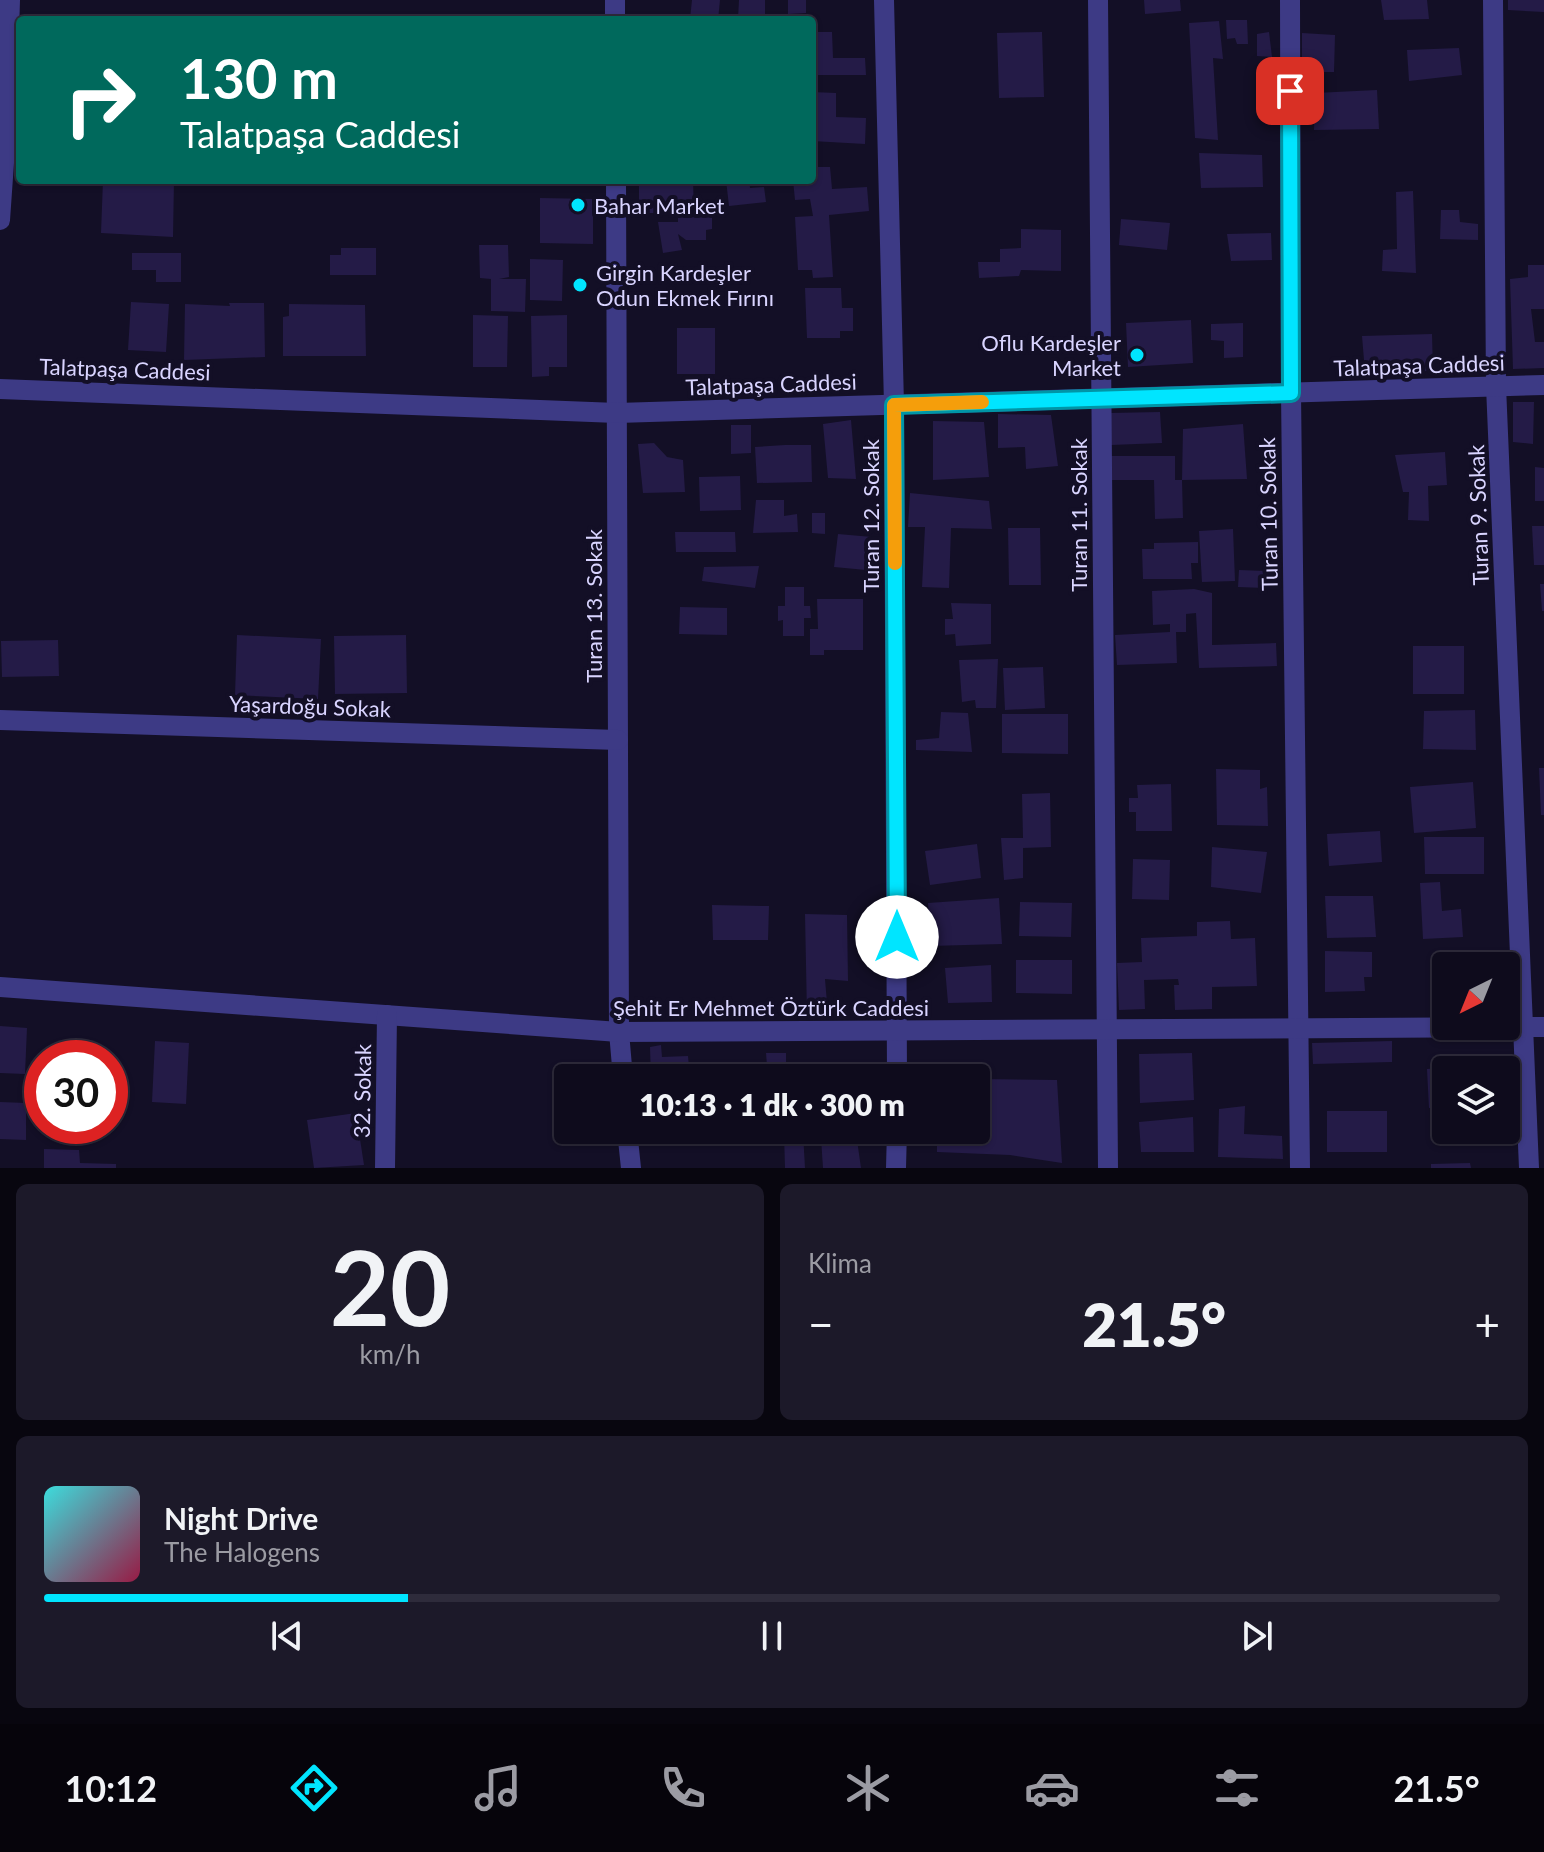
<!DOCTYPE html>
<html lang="tr">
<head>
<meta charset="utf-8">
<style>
	body { margin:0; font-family:Lato,sans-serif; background:#1c1929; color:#f1f3f6; height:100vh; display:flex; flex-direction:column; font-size:30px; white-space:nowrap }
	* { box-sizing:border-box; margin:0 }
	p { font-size:26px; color:#9b9ba3 }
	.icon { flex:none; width:44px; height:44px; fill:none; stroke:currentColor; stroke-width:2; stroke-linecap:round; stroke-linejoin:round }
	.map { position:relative; height:1168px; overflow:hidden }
	.side { display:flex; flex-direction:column; gap:16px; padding:16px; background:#08060f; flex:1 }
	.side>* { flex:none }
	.top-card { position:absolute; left:16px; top:16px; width:800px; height:168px; border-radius:8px; box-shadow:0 2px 6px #0004,0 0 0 2px #2e2b3b; background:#00695c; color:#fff; overflow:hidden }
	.needle { width:52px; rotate:223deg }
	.buttons { position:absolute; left:1432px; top:952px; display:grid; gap:16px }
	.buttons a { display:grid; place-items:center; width:88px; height:88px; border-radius:8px; background:#0e0b1c; box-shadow:0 2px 6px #0004,0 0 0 2px #2e2b3b; font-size:40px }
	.speed { position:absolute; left:24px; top:1040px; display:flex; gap:16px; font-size:40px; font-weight:700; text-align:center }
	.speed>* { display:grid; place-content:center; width:104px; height:104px; border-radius:50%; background:#0e0b1c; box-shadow:0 2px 6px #0004,0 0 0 2px #2e2b3b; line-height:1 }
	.speed .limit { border:12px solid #d22; background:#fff; color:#111 }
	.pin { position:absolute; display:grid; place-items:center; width:68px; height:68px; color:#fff; margin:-34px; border-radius:16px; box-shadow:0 4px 12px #0006 }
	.me { position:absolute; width:88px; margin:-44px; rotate:0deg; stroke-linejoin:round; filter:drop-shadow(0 0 6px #0008) }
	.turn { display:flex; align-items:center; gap:28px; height:168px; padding:0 32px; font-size:36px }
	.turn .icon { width:104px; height:104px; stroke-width:2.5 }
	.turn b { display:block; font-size:56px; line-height:68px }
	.big { font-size:60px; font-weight:800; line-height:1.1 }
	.side .tile { flex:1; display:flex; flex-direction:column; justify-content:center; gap:12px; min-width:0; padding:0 28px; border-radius:12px; background:#1c1929 }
	.side .dial { align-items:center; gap:0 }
	.dial b { font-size:104px; line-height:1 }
	.song { display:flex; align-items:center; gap:24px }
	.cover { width:96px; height:96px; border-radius:12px; background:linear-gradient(135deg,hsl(180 70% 55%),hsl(340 70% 35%)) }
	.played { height:8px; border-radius:4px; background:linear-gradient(90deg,#00e5ff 25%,#2e2b3b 25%) }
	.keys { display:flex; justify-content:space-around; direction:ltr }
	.heat { display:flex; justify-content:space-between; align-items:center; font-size:44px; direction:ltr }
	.side .tiles { flex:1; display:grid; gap:16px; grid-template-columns:1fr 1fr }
	.tile:last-child { grid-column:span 2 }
	.trip { position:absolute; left:554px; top:1064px; width:436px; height:80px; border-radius:8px; background:#0e0b1c; box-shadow:0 2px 6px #0004,0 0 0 2px #2e2b3b; font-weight:800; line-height:80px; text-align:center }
	.dock { display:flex; height:128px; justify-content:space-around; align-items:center; background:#06040b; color:#9b9ba3 }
	.dock .icon { width:56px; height:56px }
	.dock .selected { color:#00e5ff }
	.dock b { font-size:36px; color:#f1f3f6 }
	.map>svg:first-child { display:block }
	.building { fill:#241b47 }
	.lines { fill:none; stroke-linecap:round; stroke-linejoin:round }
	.minor { stroke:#3d3a85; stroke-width:20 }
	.route-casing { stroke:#0095a6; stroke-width:20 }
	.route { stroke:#00e5ff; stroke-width:14 }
	.slow { stroke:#f59e0b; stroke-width:14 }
	.poi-dot { fill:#00e5ff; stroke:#130f26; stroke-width:3 }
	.labels { text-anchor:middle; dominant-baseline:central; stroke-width:8; stroke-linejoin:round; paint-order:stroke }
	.poi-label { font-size:22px; fill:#d9d4ff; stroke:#130f26; text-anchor:start }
	.street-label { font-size:22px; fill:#d9d4ff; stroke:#130f26 }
</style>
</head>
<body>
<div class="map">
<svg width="1544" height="1168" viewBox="0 0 1544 1168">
	<rect width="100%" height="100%" fill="#130f26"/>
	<g class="building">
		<path d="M692 0H720L718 20 690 19Z"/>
		<path d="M739 0H765V19H738Z"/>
		<path d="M788 0H806V13L788 14Z"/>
		<path d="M1144 0H1180L1181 11 1145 14Z"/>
		<path d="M1381 0H1427L1429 19 1384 20Z"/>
		<path d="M1508 0H1544V12L1508 10Z"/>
		<path d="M1226 20H1247L1248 44H1237L1235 38 1227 39Z"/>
		<path d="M1219 21 1223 59 1213 58 1218 140 1195 138 1189 23Z"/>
		<path d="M812 32H832L833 58H865L866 75H812Z"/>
		<path d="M1042 32 1044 97 999 98 997 33Z"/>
		<path d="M1269 32 1272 57 1257 56V34Z"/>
		<path d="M1302 33 1335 35 1334 72H1302Z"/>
		<path d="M1459 48 1462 75 1409 81 1407 50Z"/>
		<path d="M1377 90 1379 129 1314 130 1315 93Z"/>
		<path d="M812 92 836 93V117L866 118 865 144 812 141Z"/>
		<path d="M1199 153 1262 155 1263 187 1201 188Z"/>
		<path d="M812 167H830L832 189 867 187 869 211 829 215 833 277 813 278 812 270H798L795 217 813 216 810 199 795 200 793 180H812Z"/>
		<path d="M103 180H130V184L147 185V180H174L173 237 101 233Z"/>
		<path d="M639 180H693L694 213 712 214V229L706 230V240H686L678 234 682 250 663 253 658 222H678V213H639Z"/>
		<path d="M726 180H749L750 188 764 187 766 202 729 206Z"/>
		<path d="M1413 191 1416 273 1382 271 1383 250 1397 249 1396 192Z"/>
		<path d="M540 198 593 199V244L540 243Z"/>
		<path d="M1441 210H1459L1460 222 1478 224V240L1440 239Z"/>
		<path d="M1121 219 1170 223 1167 250 1119 245Z"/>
		<path d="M1021 229 1061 230V271L1021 270 1019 276 979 278 978 262H1000V249L1021 248Z"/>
		<path d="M1271 233 1272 260 1231 261 1227 234Z"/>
		<path d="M479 245H508L509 277 499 279H526L525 312 491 311V279L480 278Z"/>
		<path d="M341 248H376V275H330V255H341Z"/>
		<path d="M132 253H181V282H156V270H132Z"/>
		<path d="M530 259 563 260 562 301 530 300Z"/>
		<path d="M1528 265H1544V309H1531L1535 342H1544V368L1513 369 1510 279 1528 277Z"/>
		<path d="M805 288H841L842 308H853V331H840V338H807Z"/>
		<path d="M131 302 169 304 166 352 128 350Z"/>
		<path d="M229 303H264L265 357 184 360 185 304 230 306Z"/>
		<path d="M289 304 365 305 366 356H283V317L289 316Z"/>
		<path d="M473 315 508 316 507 367H473Z"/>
		<path d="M567 315V367H549V376L532 377 531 316Z"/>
		<path d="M1191 320 1193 363 1128 367 1126 323Z"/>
		<path d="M1243 323V357L1224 358V341L1211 340V324Z"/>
		<rect x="677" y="328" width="38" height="46"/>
		<path d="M1432 334 1433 371 1365 372 1362 336Z"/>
		<path d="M1513 402H1534L1533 444 1513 442Z"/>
		<path d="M1160 412 1162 443 1111 445 1110 413Z"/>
		<path d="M998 414 1051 415 1058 466 1026 469 1025 447 998 448Z"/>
		<path d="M851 420 856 479 828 478 823 424Z"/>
		<path d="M933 421 984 422 989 477 933 480Z"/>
		<path d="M1243 424 1247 479 1182 480 1183 429Z"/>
		<path d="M731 425H751V453L731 454Z"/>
		<path d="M654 443 667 457 683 460 685 492 643 493 638 444Z"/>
		<path d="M785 445H811L812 482 757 483 755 447Z"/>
		<path d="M1445 452 1447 485 1428 486 1429 521 1408 520 1409 492H1403L1395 455Z"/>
		<path d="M1108 456H1175V480H1182L1183 518 1155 519 1154 480H1108Z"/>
		<path d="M1535 467 1544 468V501H1535Z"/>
		<path d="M740 476 741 510 700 511 699 477Z"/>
		<path d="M910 493 989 501 992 529 951 528 949 588 922 587 925 527H908Z"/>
		<path d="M756 500H784V516L797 514 798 532 753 533Z"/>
		<path d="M812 513H825V534L812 533Z"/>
		<path d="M1532 526H1544V565H1534Z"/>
		<path d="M1008 528H1040L1041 585H1009Z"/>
		<path d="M1233 529 1235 581 1202 582 1199 531Z"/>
		<path d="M675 532H735L736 552H676Z"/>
		<path d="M838 534 872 537 866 570 834 567Z"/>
		<path d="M1198 542V563H1191L1192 579H1143L1142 549H1154V543Z"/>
		<path d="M759 566 755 588 702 581 704 567Z"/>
		<path d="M1239 570 1265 571V588L1238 587Z"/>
		<path d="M1540 584H1544V611H1542Z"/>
		<path d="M785 587H804V606H810L811 618H804V636H783V620L778 621V606H785Z"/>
		<path d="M1194 589 1212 593V645L1276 643 1277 666 1199 668 1196 613 1186 614V632H1176L1177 663 1117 665 1115 635 1170 632V624L1153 625 1152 591Z"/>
		<path d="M817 599H863V650H824V655H810V629H818Z"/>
		<path d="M951 603 991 604V644L956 646 955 634 945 635V619H953Z"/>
		<path d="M680 607 727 608V635L679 634Z"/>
		<path d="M237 635 321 639 318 699 235 695Z"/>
		<path d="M406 635 407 693 335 694 334 636Z"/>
		<path d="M58 640 59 676 2 677 1 641Z"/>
		<rect x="1413" y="646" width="51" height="48"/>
		<path d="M998 659 996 708H976L975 700 962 702 959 660Z"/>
		<path d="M1043 667 1045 708 1005 710 1003 668Z"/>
		<path d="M1475 710 1476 750 1423 749 1424 711Z"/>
		<path d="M941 712 968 713 972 752 916 750V740L939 738Z"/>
		<path d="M1002 714H1068V754L1002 753Z"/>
		<path d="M1539 768H1544V815H1541Z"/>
		<path d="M1216 769 1260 770V789L1267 787 1268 826 1217 825Z"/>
		<path d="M1473 782 1476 828 1414 833 1410 787Z"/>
		<path d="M1171 784 1172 831H1136V812H1129V798H1138L1137 785Z"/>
		<path d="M1050 793 1051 847 1023 848V878L1004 880 1001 838H1023L1022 794Z"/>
		<path d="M1380 831 1382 862 1329 866 1327 834Z"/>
		<path d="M1424 837H1484V874H1425Z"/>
		<path d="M977 844 981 878 930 885 925 851Z"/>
		<path d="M1212 847 1267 852 1261 893 1211 887Z"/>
		<path d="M1133 859 1170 860 1169 900 1132 899Z"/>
		<path d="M1440 882 1442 911 1461 909 1463 937 1423 939 1420 883Z"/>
		<path d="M1325 896H1373L1376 937 1327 938Z"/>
		<path d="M999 898 1002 944 930 946 928 903Z"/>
		<path d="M1020 902 1072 903 1071 937 1019 936Z"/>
		<path d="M712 905 769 906 768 940H713Z"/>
		<path d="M805 914 847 915 848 981 825 979 828 1015H807Z"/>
		<path d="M1230 921 1231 939 1255 938 1257 986 1212 987V1009L1175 1010 1174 985H1179L1178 979 1144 980 1145 1009 1119 1010 1117 963 1142 962 1141 938 1197 936V922Z"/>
		<path d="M1325 951 1372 952V977H1364L1365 991 1325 992Z"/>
		<path d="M1016 960H1072V994L1016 993Z"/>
		<path d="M991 965 992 1002 948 1003 945 968Z"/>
		<path d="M0 1026 27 1028 25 1074 0 1073Z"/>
		<path d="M155 1041 189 1043 186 1104 152 1102Z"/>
		<path d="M1392 1041V1062L1313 1064 1312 1043Z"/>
		<path d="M661 1045 662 1057 688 1056 690 1078H651L650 1047Z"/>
		<path d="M766 1053H786V1078H768Z"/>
		<path d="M1192 1053 1194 1100 1140 1103 1139 1054Z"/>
		<path d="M1481 1061 1482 1070H1446V1107L1429 1108 1427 1069 1456 1067 1455 1062Z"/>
		<path d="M976 1079 1057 1080 1062 1163 1010 1155 937 1152V1130H976Z"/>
		<path d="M0 1102 26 1103V1140L0 1139Z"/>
		<path d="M1245 1106 1244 1134 1282 1136 1283 1159 1218 1157 1219 1109Z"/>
		<rect x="1327" y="1111" width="60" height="41"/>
		<path d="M356 1113 364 1165 314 1168 307 1120Z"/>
		<path d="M1193 1117 1194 1152H1141L1139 1122Z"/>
		<path d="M784 1133H803L805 1168H785Z"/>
		<path d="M821 1138 857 1140 861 1168H823Z"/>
		<path d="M44 1149 79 1150 80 1163 116 1164V1168H44Z"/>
		<path d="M1470 1163 1471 1168H1431V1164Z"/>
	</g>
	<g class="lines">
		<g class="minor">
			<path d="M615 0V20"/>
			<path d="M884 0 894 405 897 1078"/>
			<path d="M1098 0 1108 1168"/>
			<path d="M1290 0 1291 393 1300 1168"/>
			<path d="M1493 0 1496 386 1529 1168"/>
			<path d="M616 180 619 1032 623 1078"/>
			<path d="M0 220 6 134 10 0"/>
			<path d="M0 389 617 413 1544 385"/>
			<path d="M0 720 618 740"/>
			<path d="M0 987 619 1032 1544 1027"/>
			<path d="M627 1130 631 1168"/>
			<path d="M385 1168 387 1015"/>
			<path d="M896 1168 897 1130"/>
		</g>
	</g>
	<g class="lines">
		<g class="route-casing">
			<path id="route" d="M897 937 894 405 1291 393 1290 91"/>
		</g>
		<use href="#route" class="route"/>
		<path class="slow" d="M895 563 894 405 982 402"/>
	</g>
	<g class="poi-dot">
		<circle cx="578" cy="205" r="8"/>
		<circle cx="580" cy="285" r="8"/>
		<circle cx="1137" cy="355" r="8"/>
	</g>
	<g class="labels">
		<g class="poi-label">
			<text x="594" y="205">Bahar Market</text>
			<text x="596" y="272">Girgin Kardeşler<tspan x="596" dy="25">Odun Ekmek Fırını</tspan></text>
			<text x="1121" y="342" text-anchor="end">Oflu Kardeşler<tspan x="1121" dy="25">Market</tspan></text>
		</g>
		<g class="street-label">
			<text transform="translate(1419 365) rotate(-2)">Talatpaşa Caddesi</text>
			<text transform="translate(125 369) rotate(2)">Talatpaşa Caddesi</text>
			<text transform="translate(771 384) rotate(-2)">Talatpaşa Caddesi</text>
			<text transform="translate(1268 514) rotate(-91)">Turan 10. Sokak</text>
			<text transform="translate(1078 515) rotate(-90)">Turan 11. Sokak</text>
			<text transform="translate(1478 515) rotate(-92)">Turan 9. Sokak</text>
			<text transform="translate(870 516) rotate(-90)">Turan 12. Sokak</text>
			<text transform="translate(593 606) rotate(-90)">Turan 13. Sokak</text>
			<text transform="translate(310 706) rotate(2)">Yaşardoğu Sokak</text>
			<text x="771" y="1007">Şehit Er Mehmet Öztürk Caddesi</text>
			<text transform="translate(362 1091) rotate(-89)">32. Sokak</text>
		</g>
	</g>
</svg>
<div class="buttons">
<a><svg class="needle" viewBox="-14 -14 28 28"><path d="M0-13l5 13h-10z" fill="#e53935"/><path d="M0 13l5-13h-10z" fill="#9b9ba3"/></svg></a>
<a><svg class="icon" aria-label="layers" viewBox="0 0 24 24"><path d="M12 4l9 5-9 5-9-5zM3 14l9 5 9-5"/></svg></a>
</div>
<div class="speed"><div class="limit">30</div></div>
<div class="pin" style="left:1290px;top:91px;background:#d93025"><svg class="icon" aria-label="arrive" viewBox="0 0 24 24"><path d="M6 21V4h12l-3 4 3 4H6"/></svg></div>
<svg class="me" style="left:897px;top:937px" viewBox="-20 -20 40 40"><circle r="19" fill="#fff"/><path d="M0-13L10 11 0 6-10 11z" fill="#00e5ff"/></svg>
<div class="trip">10:13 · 1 dk · 300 m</div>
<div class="top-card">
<div class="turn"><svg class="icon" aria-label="right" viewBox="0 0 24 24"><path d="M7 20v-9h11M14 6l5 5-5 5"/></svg><div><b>130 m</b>Talatpaşa Caddesi</div></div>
</div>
</div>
<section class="side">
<div class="tiles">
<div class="tile dial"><b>20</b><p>km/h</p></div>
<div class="tile"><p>Klima</p>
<div class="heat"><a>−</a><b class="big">21.5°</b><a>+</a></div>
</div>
<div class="tile">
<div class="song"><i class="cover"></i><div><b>Night Drive</b><p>The Halogens</p></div></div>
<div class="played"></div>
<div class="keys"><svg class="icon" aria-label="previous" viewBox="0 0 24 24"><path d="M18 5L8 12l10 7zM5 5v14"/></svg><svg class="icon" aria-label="pause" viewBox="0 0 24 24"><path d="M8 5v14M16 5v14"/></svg><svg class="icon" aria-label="next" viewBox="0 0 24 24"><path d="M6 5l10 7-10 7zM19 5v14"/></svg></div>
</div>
</div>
</section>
<nav class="dock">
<b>10:12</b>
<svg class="icon selected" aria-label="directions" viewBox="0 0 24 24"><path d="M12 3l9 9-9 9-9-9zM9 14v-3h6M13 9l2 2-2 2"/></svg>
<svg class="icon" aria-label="music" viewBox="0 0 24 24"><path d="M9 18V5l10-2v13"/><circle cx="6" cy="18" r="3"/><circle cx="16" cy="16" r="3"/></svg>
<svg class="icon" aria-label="phone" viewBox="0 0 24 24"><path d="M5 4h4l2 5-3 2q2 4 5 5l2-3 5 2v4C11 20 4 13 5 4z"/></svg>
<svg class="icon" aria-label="climate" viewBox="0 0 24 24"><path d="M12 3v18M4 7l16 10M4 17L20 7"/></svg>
<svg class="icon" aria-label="car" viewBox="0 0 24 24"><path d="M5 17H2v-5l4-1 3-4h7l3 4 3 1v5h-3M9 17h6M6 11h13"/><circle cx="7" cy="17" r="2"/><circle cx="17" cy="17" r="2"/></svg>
<svg class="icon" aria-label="filters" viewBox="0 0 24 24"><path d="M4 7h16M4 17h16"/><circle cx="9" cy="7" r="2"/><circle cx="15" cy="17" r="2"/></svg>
<b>21.5°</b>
</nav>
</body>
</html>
